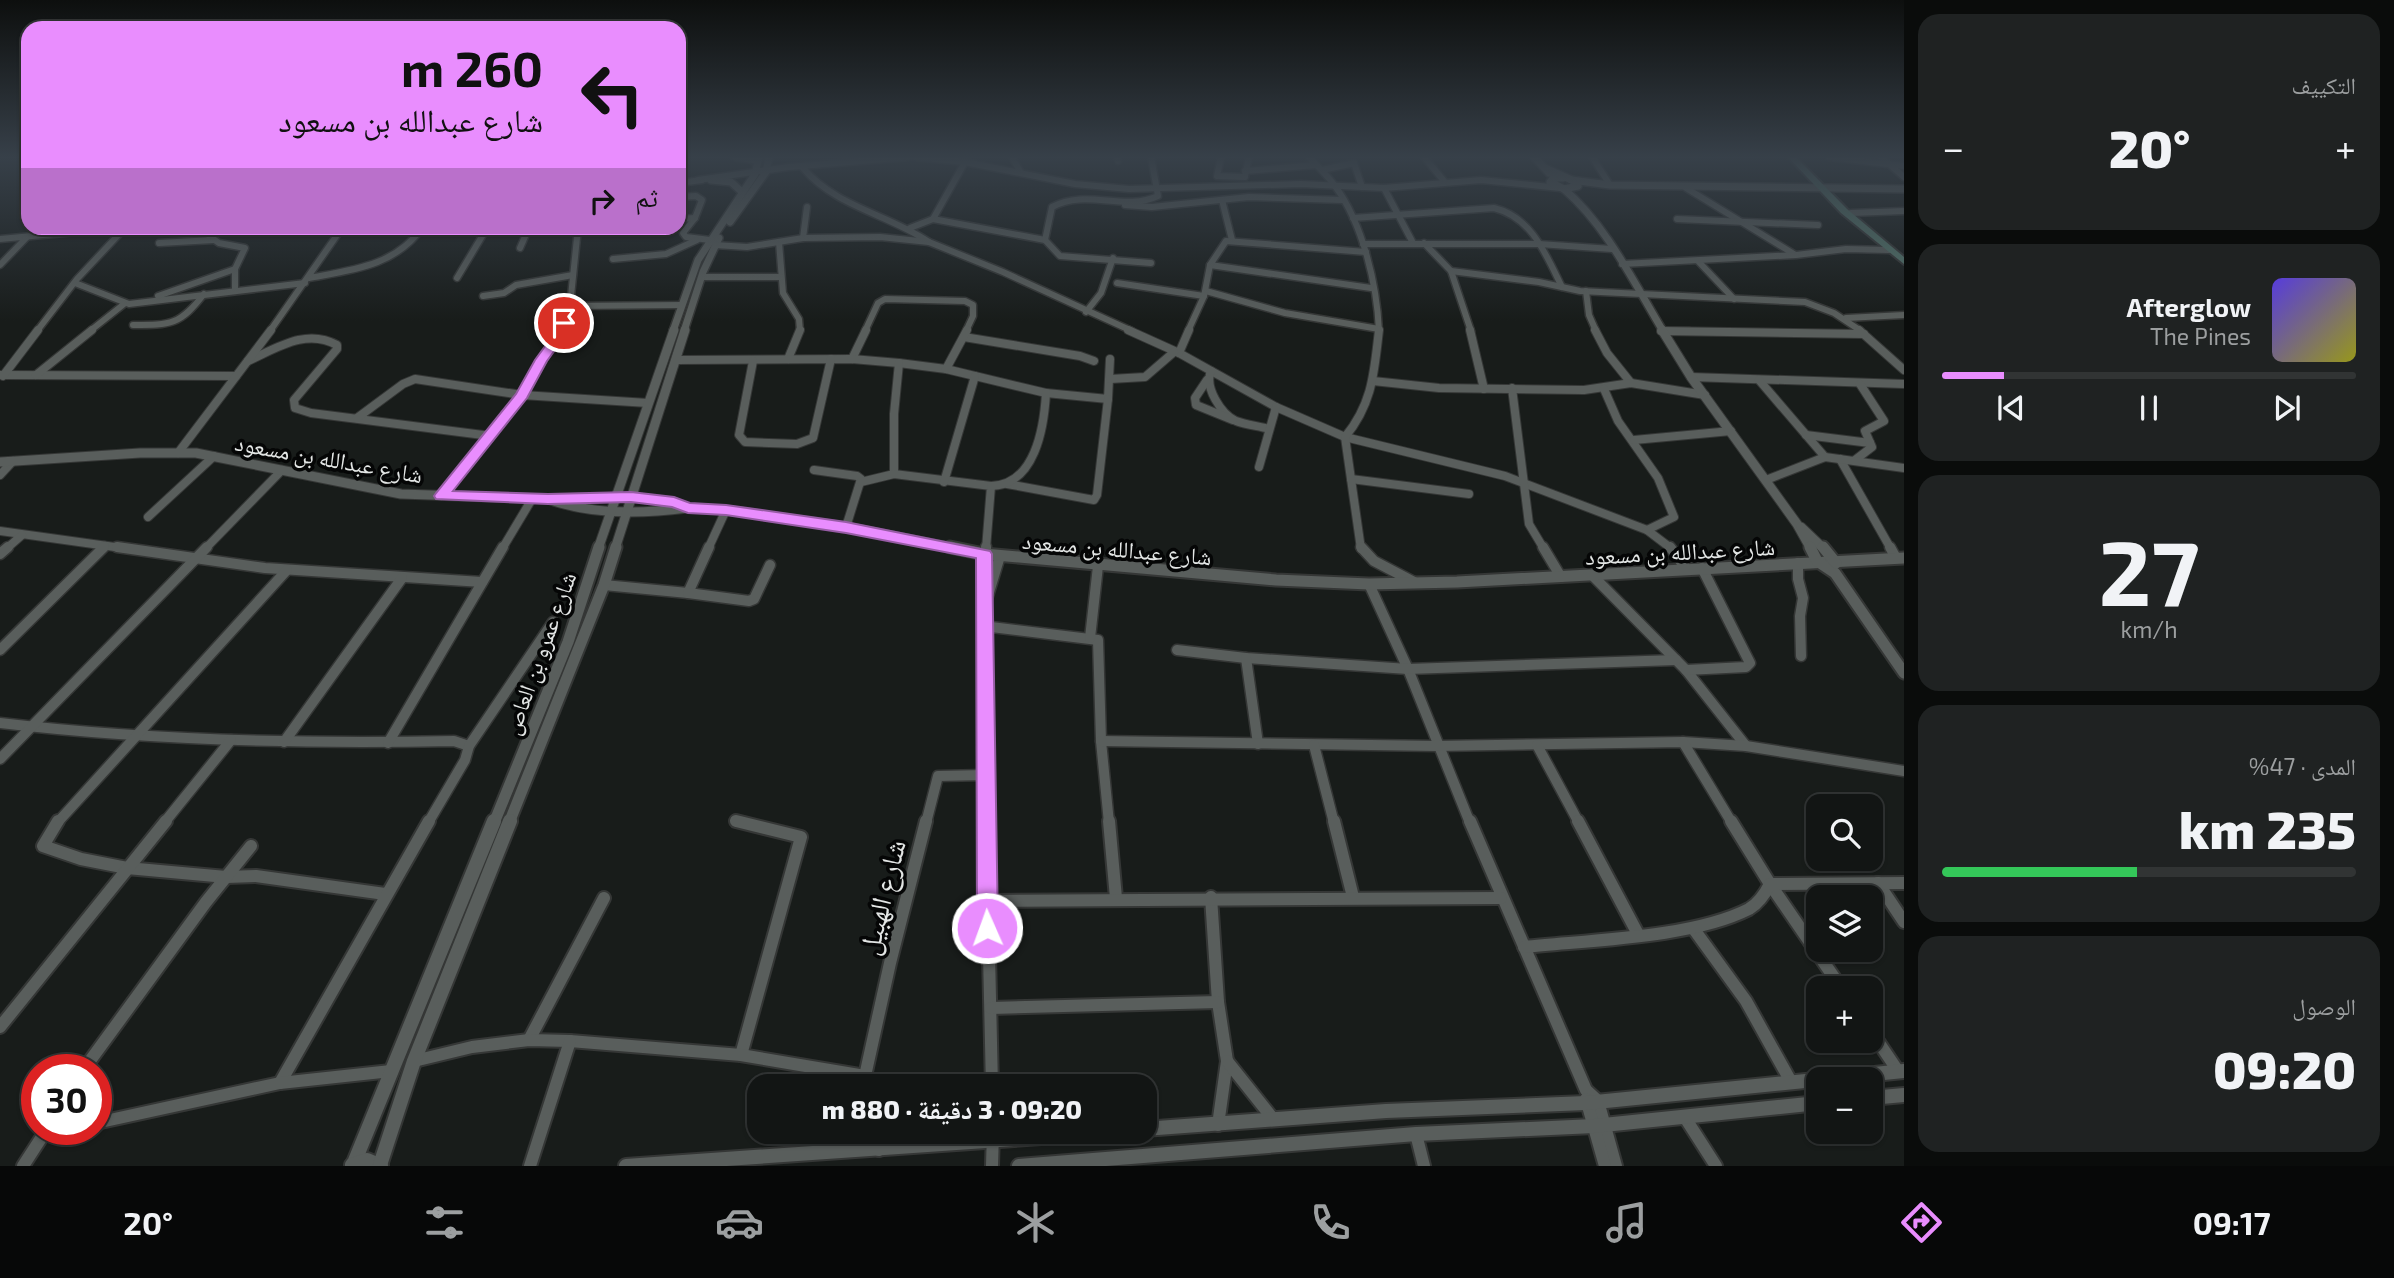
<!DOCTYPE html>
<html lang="ar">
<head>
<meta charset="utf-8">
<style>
	body { margin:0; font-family:"Exo 2","Noto Naskh Arabic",sans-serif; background:#1f2222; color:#f1f3f6; direction:rtl; height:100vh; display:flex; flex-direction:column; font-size:26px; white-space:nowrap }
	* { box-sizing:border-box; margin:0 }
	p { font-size:23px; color:#9c9fa0 }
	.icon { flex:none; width:38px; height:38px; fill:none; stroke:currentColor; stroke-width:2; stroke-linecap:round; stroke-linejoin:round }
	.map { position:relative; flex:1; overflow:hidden; direction:ltr }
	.side { display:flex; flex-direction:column; gap:14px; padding:14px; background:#0a0c0b; width:490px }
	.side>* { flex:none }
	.top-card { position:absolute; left:21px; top:21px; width:665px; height:214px; border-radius:21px; box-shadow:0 2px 5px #0004,0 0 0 2px #313434; direction:rtl; background:#e98dfe; color:#111; overflow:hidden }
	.fabs { position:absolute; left:1806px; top:794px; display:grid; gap:14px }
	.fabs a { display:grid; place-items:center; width:77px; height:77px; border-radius:14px; background:#121514; box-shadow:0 2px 5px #0004,0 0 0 2px #313434; font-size:35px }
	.speed { position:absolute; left:21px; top:1054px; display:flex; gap:14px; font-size:35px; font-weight:700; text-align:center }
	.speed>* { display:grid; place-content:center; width:91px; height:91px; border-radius:50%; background:#121514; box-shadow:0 2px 5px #0004,0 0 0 2px #313434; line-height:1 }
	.speed .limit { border:10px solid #d22; background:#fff; color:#111 }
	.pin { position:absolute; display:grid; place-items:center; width:60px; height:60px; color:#fff; margin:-30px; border:4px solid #fff; border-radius:50%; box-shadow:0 2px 7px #0007 }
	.me { position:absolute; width:77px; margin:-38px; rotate:358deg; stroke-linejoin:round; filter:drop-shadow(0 0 5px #0008) }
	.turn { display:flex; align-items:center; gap:24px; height:147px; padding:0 28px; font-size:32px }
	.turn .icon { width:91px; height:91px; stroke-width:2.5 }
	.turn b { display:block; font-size:49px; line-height:60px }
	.then { display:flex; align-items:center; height:66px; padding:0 28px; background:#0003; gap:14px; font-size:26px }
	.big { font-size:52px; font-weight:800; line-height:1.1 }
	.side .tile { flex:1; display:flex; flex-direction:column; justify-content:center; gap:10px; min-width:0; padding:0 24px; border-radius:21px; background:#1f2222 }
	.side .dial { align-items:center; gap:0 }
	.dial b { font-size:91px; line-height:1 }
	.song { display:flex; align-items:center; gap:21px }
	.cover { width:84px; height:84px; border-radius:10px; background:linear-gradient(135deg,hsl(250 70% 55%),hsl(60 70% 35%)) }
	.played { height:7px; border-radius:4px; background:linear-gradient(90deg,#e98dfe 15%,#313434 15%) }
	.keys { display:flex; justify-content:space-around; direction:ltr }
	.heat { display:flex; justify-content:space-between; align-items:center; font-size:38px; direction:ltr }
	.charge { height:10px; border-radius:5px; background:linear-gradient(90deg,#34c759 47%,#313434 0) }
	.trip { position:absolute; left:747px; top:1074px; width:410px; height:70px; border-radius:21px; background:#121514; box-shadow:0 2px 5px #0004,0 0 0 2px #313434; font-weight:800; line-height:70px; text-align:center; direction:rtl }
	.tab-bar { display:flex; height:112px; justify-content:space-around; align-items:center; background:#070808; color:#9c9fa0 }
	.tab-bar .icon { width:49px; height:49px }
	.tab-bar .on { color:#e98dfe }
	.tab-bar b { font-size:32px; color:#f1f3f6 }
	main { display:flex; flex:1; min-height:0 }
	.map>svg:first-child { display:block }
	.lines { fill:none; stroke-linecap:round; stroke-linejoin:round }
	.minor-far3-casing { stroke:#353736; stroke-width:9 }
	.minor-far2-casing { stroke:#353736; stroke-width:10 }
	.minor-far1-casing { stroke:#353736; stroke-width:13 }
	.minor-casing { stroke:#353736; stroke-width:16 }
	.tertiary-far3-casing { stroke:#353736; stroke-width:10 }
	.tertiary-far2-casing { stroke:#353736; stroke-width:11 }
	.tertiary-far1-casing { stroke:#353736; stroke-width:15 }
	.tertiary-casing { stroke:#353736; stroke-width:18 }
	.secondary-casing { stroke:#353736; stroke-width:4 }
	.minor-far3 { stroke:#595e5c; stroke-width:6 }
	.minor-far2 { stroke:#595e5c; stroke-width:8 }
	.minor-far1 { stroke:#595e5c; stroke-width:10 }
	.minor { stroke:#595e5c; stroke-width:12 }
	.tertiary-far3 { stroke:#595e5c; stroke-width:7 }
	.tertiary-far2 { stroke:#595e5c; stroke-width:9 }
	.tertiary-far1 { stroke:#595e5c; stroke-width:11 }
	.tertiary { stroke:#595e5c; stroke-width:14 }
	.secondary { fill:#54766b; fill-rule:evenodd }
	.route { fill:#e98dfe; stroke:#975ca5; stroke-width:2 }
	.labels { text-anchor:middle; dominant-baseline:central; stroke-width:7; stroke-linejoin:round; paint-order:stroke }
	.street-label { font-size:23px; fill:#e3e6e5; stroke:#050606 }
	.near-street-label { font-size:28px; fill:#e3e6e5; stroke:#050606 }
</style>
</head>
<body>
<main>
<section class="side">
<div class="tile"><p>التكييف</p>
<div class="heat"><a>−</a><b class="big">20°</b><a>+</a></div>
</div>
<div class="tile">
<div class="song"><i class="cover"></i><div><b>Afterglow</b><p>The Pines</p></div></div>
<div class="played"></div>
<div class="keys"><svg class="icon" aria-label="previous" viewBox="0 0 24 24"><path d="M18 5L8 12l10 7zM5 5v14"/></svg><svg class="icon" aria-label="pause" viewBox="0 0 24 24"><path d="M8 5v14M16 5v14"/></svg><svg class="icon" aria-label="next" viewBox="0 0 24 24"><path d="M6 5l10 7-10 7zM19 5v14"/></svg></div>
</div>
<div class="tile dial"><b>27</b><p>km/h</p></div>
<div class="tile"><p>المدى · 47%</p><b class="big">235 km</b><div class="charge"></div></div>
<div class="tile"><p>الوصول</p><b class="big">09:20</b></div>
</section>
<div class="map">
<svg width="1904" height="1166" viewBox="0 0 1904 1166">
	<rect width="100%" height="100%" fill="#181c1a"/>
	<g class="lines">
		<g class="minor-far3-casing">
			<g id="minor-far3">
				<path d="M734 157 758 161"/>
				<path d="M915 157 965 162 1075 184 1129 189 1301 184 1384 188 1481 180 1560 188"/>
				<path d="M1012 157 1021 173"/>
				<path d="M1117 157 1118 161"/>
				<path d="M1221 157 1217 176 1245 177"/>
				<path d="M1309 157C1317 166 1327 175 1335 186 1363 224 1377 285 1379 331"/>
				<path d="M1424 157 1444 181"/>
				<path d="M1592 157 1610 185"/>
				<path d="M1829 157 1904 166"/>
				<path d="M1881 157 1904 177"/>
				<path d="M803 168C836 207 888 214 929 242"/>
				<path d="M1322 170 1354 163 1362 187"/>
				<path d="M1245 171 1316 165"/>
				<path d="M1245 176 1249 157"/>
				<path d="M698 180 789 167 909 157"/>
				<path d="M679 183 702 180"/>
				<path d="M1384 188 1413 243"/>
				<path d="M1686 188 1794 254"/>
				<path d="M679 197 696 196 702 200 695 218 683 233 686 237 710 240"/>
				<path d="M1222 200 1232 240"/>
				<path d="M1125 205 1152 207 1249 197 1343 200"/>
				<path d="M1851 213 1904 211"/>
				<path d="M1353 218 1494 208C1532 217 1546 255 1562 287"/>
				<path d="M679 219 695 218"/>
				<path d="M933 219 1045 240 1060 256 1151 263"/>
				<path d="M1677 219 1818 225"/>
				<path d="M210 228 209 236 219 243 245 248 235 269V289"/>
				<path d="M910 228 933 219 965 162"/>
				<path d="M803 238 807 207"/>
				<path d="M0 239 118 228"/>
				<path d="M1045 240 1052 207C1087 188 1123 212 1158 196L1151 157"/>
				<path d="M779 242 783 293 799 319 800 331"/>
				<path d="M159 243 213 240"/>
				<path d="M1424 243 1451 271 1471 331"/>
				<path d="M1363 244H1539L1612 249"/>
				<path d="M715 245 747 247 803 238 880 237 929 242 1003 272 1132 331"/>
				<path d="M520 248 527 232 547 228"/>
				<path d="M613 259 666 254 697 240"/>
				<path d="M1698 261 1734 299"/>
				<path d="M1622 264 1796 255 1846 249 1889 250"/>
				<path d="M0 265 27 237"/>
				<path d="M1210 265 1371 288"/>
				<path d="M1451 271 1539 282 1580 291 1805 302 1834 313 1861 331"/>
				<path d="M702 277H781"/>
				<path d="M309 278C352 270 395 266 422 228"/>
				<path d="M457 278 487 228"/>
				<path d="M75 283 129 304 305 283"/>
				<path d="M1117 283 1204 296"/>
				<path d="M1206 291 1285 313 1379 329"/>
				<path d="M1586 291 1589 315 1596 331"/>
				<path d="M158 296 235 269"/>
				<path d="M483 296 504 293 516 285 573 275"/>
				<path d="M570 306 682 305"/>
				<path d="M1086 312 1101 293 1113 258"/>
				<path d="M1846 318 1904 315"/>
				<path d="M133 325C171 325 180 325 204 294"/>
				<path d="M37 331 77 279 123 230"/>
				<path d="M90 331 124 304"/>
				<path d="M270 331 342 228"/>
				<path d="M560 331 570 306 578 228"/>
				<path d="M865 331 878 303 885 299 965 301 973 305V316L966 331"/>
				<path d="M1188 331 1204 296 1210 265 1226 241 1366 252"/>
				<path d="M1661 331H1689"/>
			</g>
		</g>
		<g class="minor-far2-casing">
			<g id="minor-far2">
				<path d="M1128 330 1179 353 1276 407 1345 437 1505 476 1647 530 1672 549"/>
				<path d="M1470 330 1484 389"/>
				<path d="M1595 330 1607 353 1631 383"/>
				<path d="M1859 330 1904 370"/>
				<path d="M1661 331 1864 334"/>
				<path d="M964 337 1080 356 1094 361"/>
				<path d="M1179 353 1189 330"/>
				<path d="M788 359 800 330"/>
				<path d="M852 359 866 330"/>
				<path d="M676 360 852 359 899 363 946 369 1046 393 1108 399 1110 359"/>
				<path d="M248 361C277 348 306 328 337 345V349L294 400 295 408 311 413 491 436"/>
				<path d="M753 361 739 435 745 442 797 444 813 438 831 359"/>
				<path d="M946 369 967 330"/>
				<path d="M1211 371C1204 387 1221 414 1236 421 1246 425 1259 426 1269 429"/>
				<path d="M0 375 236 376"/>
				<path d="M36 375 92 330"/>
				<path d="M3 376 38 330"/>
				<path d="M1691 377 1904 384"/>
				<path d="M1110 379 1145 377 1174 352"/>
				<path d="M1207 380 1195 398 1196 405 1233 420"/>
				<path d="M1759 380 1825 457"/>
				<path d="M1373 381 1439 388 1584 390 1631 383 1705 395"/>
				<path d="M1512 388 1529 524 1544 549"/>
				<path d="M1604 389 1618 421 1658 478 1674 517 1647 530"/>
				<path d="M357 418 403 384 415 379 522 395 648 403"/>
				<path d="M1806 435 1870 443"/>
				<path d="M1634 440 1731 431"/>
				<path d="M178 453 271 330"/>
				<path d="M1840 459 1891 549"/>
				<path d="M1855 460 1872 447 1865 431 1884 421 1860 384"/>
				<path d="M1259 467 1276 407"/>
				<path d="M814 470 857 476 861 479 846 527"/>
				<path d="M894 474V414L899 363"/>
				<path d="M0 475 13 461"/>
				<path d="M1351 479 1469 494"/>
				<path d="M1766 480 1825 457 1904 468"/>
				<path d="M861 482 894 474 991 486 986 549"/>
				<path d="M944 482 975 376"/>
				<path d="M1007 484 1094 500 1097 495 1108 399"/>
				<path d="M991 486C1035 485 1044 428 1046 393"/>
				<path d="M441 496 522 395 561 330"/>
				<path d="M148 517 214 456"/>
				<path d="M0 531 129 549"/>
				<path d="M6 549 22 535"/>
				<path d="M102 549 105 546"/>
				<path d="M205 549 282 470"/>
				<path d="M502 549 532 499"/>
				<path d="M708 549 726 510"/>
				<path d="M1361 549 1345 437C1373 403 1374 372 1379 330"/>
			</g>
		</g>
		<g class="minor-far1-casing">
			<g id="minor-far1">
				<path d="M117 547 265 568 482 582"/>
				<path d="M1361 547 1374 561 1414 582"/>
				<path d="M1543 547 1561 577"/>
				<path d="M1670 547 1687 570"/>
				<path d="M1890 547 1896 558"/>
				<path d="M0 554 8 547"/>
				<path d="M1798 563V579L1803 598 1800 616 1801 656"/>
				<path d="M1592 575 1686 670 1746 746"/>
				<path d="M1369 584 1408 669 1470 823"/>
				<path d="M604 585 688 593 709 547"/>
				<path d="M688 593 749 601 754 599 770 565"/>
				<path d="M987 599 1000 556"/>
				<path d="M983 626 1098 640 1101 741 1109 823"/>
				<path d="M1090 638 1098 566"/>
				<path d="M0 650 104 547"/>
				<path d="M1177 650 1246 658 1408 669 1676 660"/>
				<path d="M1246 658 1258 744"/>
				<path d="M1686 670 1746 667 1750 663 1702 568"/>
				<path d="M0 723C151 741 302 744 454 741L469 746"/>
				<path d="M1101 741 1437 746 1683 742 1746 746 1904 771"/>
				<path d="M284 742 402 578"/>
				<path d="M1683 742 1732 823"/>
				<path d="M388 743 503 547"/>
				<path d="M1314 745 1334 823"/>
				<path d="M1537 745 1579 823"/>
				<path d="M0 759 207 547"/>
				<path d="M736 821 743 823"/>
				<path d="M57 823 287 570"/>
				<path d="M164 823 231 740"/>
				<path d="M428 823 465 760 469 746 553 622"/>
				<path d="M926 823 938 776 985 775"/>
				<path d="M986 823 983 645 986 547"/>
			</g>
		</g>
		<g class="minor-casing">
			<g id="minor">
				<path d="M58 821 43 846 81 859 127 868 226 877 256 876 385 894"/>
				<path d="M736 821 801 837 741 1055"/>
				<path d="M986 821 992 1087"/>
				<path d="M1109 821 1116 898"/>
				<path d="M1334 821 1353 897"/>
				<path d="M1470 821 1586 1090 1598 1101 1616 1166"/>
				<path d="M1578 821 1639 936"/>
				<path d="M1731 821 1770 884 1842 989"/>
				<path d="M1878 883 1904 922"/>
				<path d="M1211 897 1218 1002 1227 1061 1218 1125"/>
				<path d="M986 901 1501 898"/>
				<path d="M1693 928 1746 1001 1790 1080"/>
				<path d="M1524 947C1589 940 1692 938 1749 909 1759 903 1765 894 1770 884L1904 883"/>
				<path d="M991 1008 1218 1002"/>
				<path d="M0 1027 166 821"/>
				<path d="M1871 1031 1898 1071"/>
				<path d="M529 1040 604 898"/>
				<path d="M414 1061 472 1047 529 1040 570 1041 741 1055 865 1076 868 1087"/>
				<path d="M1227 1061 1274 1120"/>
				<path d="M84 1069 206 902 251 846"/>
				<path d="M865 1076 890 963 926 821"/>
				<path d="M280 1083 429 821"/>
				<path d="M1586 1099 1605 1166"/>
				<path d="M1684 1116 1716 1166"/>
				<path d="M96 1123 280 1083 391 1071"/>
				<path d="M876 1132 879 1150"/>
				<path d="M44 1133 67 1129"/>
				<path d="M1416 1134 1424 1166"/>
				<path d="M23 1166 47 1129"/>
				<path d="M530 1166 570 1041"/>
				<path d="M992 1166 993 1132"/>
			</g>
		</g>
		<g class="tertiary-far3-casing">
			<g id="tertiary-far3">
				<path d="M1534 157 1549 173"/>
				<path d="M1545 168 1574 181 1578 186 1564 189 1550 182 1553 178H1563"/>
				<path d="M711 180 731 182 742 192"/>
				<path d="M1571 180 1610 185 1904 189"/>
				<path d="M1564 189C1607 226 1634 283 1663 331"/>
				<path d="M730 222 766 172 769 157"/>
				<path d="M673 331 698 260 755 174 759 157"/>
				<path d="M684 331 703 272 719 238"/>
			</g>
		</g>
		<g class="tertiary-far2-casing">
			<g id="tertiary-far2">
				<path d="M1662 330 1691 377 1797 524 1811 549"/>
				<path d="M0 462 140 453H196L401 494 548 499 631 497 674 502 688 508 726 510 846 527 959 549"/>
				<path d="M548 499C591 515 642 514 687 508"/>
				<path d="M1801 527 1824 549"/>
				<path d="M598 549 674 330"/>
				<path d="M615 549 685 330"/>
			</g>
		</g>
		<g class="tertiary-far1-casing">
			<g id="tertiary-far1">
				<path d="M950 547 984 554 1276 580 1369 584 1457 582 1904 558"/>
				<path d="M1810 547 1817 561 1835 573 1904 673"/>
				<path d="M1823 547 1836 563"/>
				<path d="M494 823 568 642 599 547"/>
				<path d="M509 823 604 585 616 547"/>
			</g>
		</g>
		<g class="tertiary-casing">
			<g id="tertiary">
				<path d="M1871 1098 1904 1095"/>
				<path d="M1144 1129 1386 1111 1586 1103 1904 1071"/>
				<path d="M354 1163 494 821"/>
				<path d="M352 1165 367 1160 381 1166"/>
				<path d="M380 1165 414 1061 510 821"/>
				<path d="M626 1166 1114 1132"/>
				<path d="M1019 1166 1416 1134 1594 1126 1818 1103"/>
			</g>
		</g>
		<g class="secondary-casing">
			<path id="secondary" d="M1788 157H1796L1847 209 1904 257V264L1841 213Z"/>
		</g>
		<use href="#minor-far3" class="minor-far3"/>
		<use href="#minor-far2" class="minor-far2"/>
		<use href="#minor-far1" class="minor-far1"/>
		<use href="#minor" class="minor"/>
		<use href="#tertiary-far3" class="tertiary-far3"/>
		<use href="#tertiary-far2" class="tertiary-far2"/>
		<use href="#tertiary-far1" class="tertiary-far1"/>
		<use href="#tertiary" class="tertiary"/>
		<use href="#secondary" class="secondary"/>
	</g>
	<linearGradient id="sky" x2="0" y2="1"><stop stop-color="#0d0f0e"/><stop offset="0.49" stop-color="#374049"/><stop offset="1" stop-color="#374049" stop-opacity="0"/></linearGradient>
	<rect width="1904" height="321" fill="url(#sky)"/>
	<path class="route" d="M564 319 570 323 563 339 547 361 527 398 453 491 548 494 631 492 674 497 690 503 726 505 846 522 990 551 992 554 998 928 995 934 987 937 980 934 977 928 976 558 846 533 726 515 688 513 672 507 631 502 548 504 436 499 434 496 436 493 516 394 535 360 551 338 558 323Z"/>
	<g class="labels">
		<g class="street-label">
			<text transform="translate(329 458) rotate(10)">شارع عبدالله بن مسعود</text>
			<text transform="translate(1117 548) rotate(5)">شارع عبدالله بن مسعود</text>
			<text transform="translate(1680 551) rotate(-3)">شارع عبدالله بن مسعود</text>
			<text transform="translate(539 653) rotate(-70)">شارع عمرو بن العاص</text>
		</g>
		<g class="near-street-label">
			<text transform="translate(881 897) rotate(-76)">شارع الهبيل</text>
		</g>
	</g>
</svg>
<div class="fabs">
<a><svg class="icon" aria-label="search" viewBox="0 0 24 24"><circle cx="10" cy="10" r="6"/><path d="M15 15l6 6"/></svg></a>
<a><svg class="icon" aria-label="layers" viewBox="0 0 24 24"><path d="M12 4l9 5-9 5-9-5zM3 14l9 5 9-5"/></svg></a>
<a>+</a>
<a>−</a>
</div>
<div class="speed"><div class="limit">30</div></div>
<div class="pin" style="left:564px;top:323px;background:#d93025"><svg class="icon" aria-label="arrive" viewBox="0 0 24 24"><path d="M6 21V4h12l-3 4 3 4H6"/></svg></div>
<svg class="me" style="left:987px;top:928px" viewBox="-20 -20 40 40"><circle r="17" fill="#e98dfe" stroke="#fff" stroke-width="3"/><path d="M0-11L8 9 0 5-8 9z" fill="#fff"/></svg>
<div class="trip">09:20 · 3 دقيقة · 880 m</div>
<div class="top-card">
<div class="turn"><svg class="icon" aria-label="left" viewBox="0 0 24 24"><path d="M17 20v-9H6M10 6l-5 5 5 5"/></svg><div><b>260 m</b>شارع عبدالله بن مسعود</div></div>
<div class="then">ثم<svg class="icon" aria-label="right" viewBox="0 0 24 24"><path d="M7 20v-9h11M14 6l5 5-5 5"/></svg></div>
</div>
</div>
</main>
<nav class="tab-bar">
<b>09:17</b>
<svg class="icon on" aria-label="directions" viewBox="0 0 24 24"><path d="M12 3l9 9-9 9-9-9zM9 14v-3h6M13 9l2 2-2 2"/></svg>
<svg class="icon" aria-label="music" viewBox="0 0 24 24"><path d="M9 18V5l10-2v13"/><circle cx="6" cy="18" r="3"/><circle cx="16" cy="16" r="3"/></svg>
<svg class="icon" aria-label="phone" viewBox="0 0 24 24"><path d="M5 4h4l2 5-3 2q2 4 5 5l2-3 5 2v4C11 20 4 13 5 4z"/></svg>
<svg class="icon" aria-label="climate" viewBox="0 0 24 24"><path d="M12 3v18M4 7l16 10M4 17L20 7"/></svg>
<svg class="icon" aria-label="car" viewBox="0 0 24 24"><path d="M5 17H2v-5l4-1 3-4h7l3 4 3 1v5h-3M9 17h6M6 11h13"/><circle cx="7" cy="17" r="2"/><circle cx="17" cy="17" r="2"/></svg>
<svg class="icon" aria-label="filters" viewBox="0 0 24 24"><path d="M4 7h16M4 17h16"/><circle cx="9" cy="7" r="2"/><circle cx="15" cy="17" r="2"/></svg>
<b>20°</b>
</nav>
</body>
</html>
